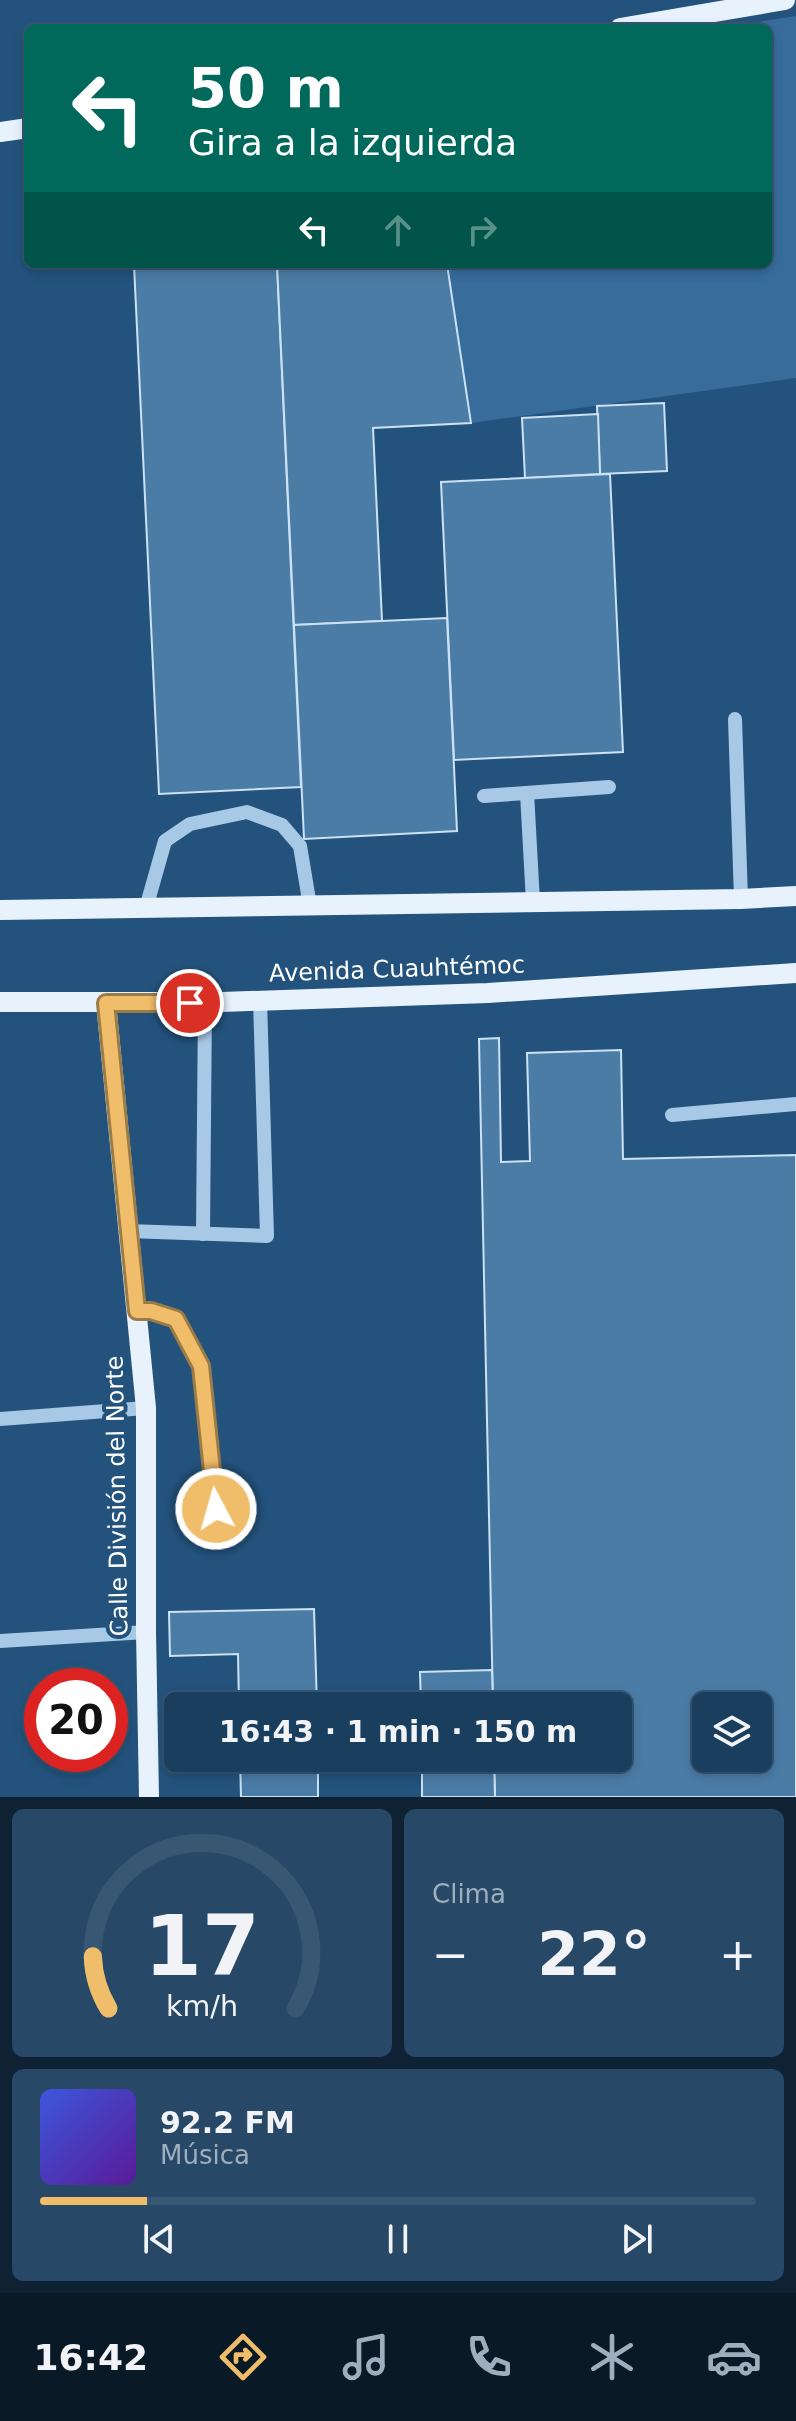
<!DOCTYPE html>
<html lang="es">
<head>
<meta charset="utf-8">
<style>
	body { margin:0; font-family:"DejaVu Sans",sans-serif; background:#274967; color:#f1f3f6; height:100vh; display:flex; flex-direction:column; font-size:30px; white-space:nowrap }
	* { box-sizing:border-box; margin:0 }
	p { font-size:26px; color:#9faebc }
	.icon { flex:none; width:44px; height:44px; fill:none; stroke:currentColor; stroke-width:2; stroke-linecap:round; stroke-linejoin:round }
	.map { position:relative; height:1797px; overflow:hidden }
	.sheet { display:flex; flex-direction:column; gap:12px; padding:12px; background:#0e2234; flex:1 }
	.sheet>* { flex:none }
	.banner { position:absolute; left:24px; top:24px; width:748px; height:244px; border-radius:12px; box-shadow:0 4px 12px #0003,0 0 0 2px #385773; background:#00695c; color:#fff; overflow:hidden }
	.fabs { position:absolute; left:692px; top:1692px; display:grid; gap:16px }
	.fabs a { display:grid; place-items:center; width:80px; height:80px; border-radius:12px; background:#1a3e5e; box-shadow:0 4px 12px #0003,0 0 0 2px #385773; font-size:40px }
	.speed { position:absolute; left:24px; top:1668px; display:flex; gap:16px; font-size:40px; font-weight:700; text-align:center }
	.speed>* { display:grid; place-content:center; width:104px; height:104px; border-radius:50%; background:#1a3e5e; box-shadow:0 4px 12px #0003,0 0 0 2px #385773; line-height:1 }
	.speed .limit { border:12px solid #d22; background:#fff; color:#111 }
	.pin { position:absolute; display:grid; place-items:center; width:68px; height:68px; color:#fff; margin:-34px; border:4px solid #fff; border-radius:50%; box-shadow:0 2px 8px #0007 }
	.me { position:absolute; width:88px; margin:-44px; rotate:354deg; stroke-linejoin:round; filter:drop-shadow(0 0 6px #0008) }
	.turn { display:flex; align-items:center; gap:28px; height:168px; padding:0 32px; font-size:36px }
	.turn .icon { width:104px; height:104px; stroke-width:2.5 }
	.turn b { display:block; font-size:56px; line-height:68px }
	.lanes { display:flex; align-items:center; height:76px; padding:0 32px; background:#0003; justify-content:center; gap:40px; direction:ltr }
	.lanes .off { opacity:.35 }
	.big { font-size:60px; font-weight:800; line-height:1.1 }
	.sheet .widget { flex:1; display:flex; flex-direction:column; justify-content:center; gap:12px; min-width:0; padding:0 28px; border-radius:12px; background:#274967 }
	.sheet .dial { align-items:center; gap:0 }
	.dial svg { height:208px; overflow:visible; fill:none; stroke:#385773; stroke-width:7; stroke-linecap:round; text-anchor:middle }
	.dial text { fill:#f1f3f6; stroke:none }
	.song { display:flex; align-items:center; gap:24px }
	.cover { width:96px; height:96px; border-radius:12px; background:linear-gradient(135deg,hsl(230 70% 55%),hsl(270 70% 35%)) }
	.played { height:8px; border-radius:4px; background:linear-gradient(90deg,#f0be6b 15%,#385773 15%) }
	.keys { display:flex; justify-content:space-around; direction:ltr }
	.heat { display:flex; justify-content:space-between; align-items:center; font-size:44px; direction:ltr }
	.sheet .tiles { flex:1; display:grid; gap:12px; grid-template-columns:1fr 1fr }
	.widget:last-child { grid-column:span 2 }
	.trip { position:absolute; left:164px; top:1692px; width:468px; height:80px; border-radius:12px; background:#1a3e5e; box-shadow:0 4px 12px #0003,0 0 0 2px #385773; font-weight:800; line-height:80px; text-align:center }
	.dock { display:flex; height:128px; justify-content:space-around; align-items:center; background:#0a1926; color:#9faebc }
	.dock .icon { width:56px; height:56px }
	.dock .selected { color:#f0be6b }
	.dock b { font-size:36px; color:#f1f3f6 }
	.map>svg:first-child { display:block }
	.green { fill:#376c9b }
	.building { fill:#4b7ca6; stroke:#cbe1f5; stroke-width:2; fill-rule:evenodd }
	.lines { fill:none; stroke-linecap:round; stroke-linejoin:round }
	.minor { stroke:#a8c9e6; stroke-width:14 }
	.major { stroke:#e8f2fd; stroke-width:20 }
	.route-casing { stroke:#9c7c46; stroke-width:20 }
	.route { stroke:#f0be6b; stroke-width:14 }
	.labels { text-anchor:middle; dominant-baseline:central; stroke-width:8; stroke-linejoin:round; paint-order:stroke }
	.street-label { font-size:24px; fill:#fff; stroke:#23537d }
</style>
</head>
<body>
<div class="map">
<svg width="796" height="1797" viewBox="0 0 796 1797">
	<rect width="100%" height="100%" fill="#23537d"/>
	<path class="green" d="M796 16V378L471 423 447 264H768V28H719Z"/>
	<g class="building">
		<path d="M164 264H277L301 787 159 794 134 265Z"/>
		<path d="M277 264H447L471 423 373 428 382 621 294 625Z"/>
		<path d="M664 403 667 471 600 474 597 406Z"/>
		<path d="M598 414 600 474 525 478 522 418Z"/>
		<path d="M610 474 623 752 454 760 441 482Z"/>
		<path d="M447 618 457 831 304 839 294 625Z"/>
		<path d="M499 1038 501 1162 530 1161 527 1053 621 1050 623 1159 796 1155V1797H495L494 1758H618V1706H493L479 1039ZM706 1706H758V1758H706Z"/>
		<path d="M314 1609 317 1706H239L238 1654 170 1656 169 1612Z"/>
		<path d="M492 1670 493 1706H421L420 1672Z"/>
		<path d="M240 1758H318V1797H241Z"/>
		<path d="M422 1758H494L495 1797H422Z"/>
	</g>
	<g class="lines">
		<g class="minor">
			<path d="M735 719 741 899"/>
			<path d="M527 793 533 902"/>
			<path d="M484 796 609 787"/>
			<path d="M146 908 165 841 190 824 247 812 282 825 300 846 310 906"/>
			<path d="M672 1115 796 1104"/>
			<path d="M128 1231 267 1236 260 1000"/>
			<path d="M203 1234 205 1002"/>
			<path d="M137 1311H151L176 1319 201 1366 220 1538"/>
			<path d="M0 1419 146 1408"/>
			<path d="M0 1641 146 1632"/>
		</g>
		<g class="major">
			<path d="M620 28 785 0"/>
			<path d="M0 132 28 128"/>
			<path d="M0 910 741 899 796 896"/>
			<path d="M0 1002H221L488 993 796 973"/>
			<path d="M106 1003 146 1408V1632L149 1797"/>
		</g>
	</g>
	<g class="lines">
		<g class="route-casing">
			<path id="route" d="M190 1003H106L137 1311H151L176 1319 201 1366 216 1509"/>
		</g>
		<use href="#route" class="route"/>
	</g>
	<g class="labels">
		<g class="street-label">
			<text transform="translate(397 969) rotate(-2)">Avenida Cuauhtémoc</text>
			<text transform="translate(117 1496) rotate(-91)">Calle División del Norte</text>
		</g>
	</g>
</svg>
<div class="fabs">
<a><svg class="icon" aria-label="layers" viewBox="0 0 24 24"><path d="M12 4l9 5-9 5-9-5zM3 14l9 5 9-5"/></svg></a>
</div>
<div class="speed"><div class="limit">20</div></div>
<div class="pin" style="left:190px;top:1003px;background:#d93025"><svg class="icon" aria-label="arrive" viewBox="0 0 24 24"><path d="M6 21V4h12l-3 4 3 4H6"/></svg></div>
<svg class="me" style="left:216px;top:1509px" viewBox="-20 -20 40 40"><circle r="17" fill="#f0be6b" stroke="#fff" stroke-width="3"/><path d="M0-11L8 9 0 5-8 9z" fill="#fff"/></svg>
<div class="trip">16:43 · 1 min · 150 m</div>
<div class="banner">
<div class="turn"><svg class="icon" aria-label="left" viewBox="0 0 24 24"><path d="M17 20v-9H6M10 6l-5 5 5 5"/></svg><div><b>50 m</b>Gira a la izquierda</div></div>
<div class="lanes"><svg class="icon" aria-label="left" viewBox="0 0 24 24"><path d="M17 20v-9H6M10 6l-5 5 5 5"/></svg><svg class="icon off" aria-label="ahead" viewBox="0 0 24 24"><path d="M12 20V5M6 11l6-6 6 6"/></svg><svg class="icon off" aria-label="right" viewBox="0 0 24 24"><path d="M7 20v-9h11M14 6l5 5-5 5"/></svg></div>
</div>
</div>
<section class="sheet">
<div class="tiles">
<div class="widget dial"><svg viewBox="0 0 100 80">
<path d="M14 69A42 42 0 1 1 86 69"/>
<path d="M14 69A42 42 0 0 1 8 49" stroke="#f0be6b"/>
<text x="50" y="56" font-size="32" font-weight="700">17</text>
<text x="50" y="72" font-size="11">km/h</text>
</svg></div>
<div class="widget"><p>Clima</p>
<div class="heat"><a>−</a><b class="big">22°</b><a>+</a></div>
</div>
<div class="widget">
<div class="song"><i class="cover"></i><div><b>92.2 FM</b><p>Música</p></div></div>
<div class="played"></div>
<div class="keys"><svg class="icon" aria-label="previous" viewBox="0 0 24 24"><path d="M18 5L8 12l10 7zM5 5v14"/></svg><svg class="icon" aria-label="pause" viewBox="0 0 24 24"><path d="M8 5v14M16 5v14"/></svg><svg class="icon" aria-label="next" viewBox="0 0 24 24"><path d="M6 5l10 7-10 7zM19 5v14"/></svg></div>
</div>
</div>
</section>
<nav class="dock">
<b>16:42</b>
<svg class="icon selected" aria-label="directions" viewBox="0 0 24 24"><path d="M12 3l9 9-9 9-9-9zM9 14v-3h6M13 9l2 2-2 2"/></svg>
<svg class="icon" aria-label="music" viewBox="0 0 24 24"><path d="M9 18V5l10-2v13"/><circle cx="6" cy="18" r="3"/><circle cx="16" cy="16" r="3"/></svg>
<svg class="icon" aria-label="phone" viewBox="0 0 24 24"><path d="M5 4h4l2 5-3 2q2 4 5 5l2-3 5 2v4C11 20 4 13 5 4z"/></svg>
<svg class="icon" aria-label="climate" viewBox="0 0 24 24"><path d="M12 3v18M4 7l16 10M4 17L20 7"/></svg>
<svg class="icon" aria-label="car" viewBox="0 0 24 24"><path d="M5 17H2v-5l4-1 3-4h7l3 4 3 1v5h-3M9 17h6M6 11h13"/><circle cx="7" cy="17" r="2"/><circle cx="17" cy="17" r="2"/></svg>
</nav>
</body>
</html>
